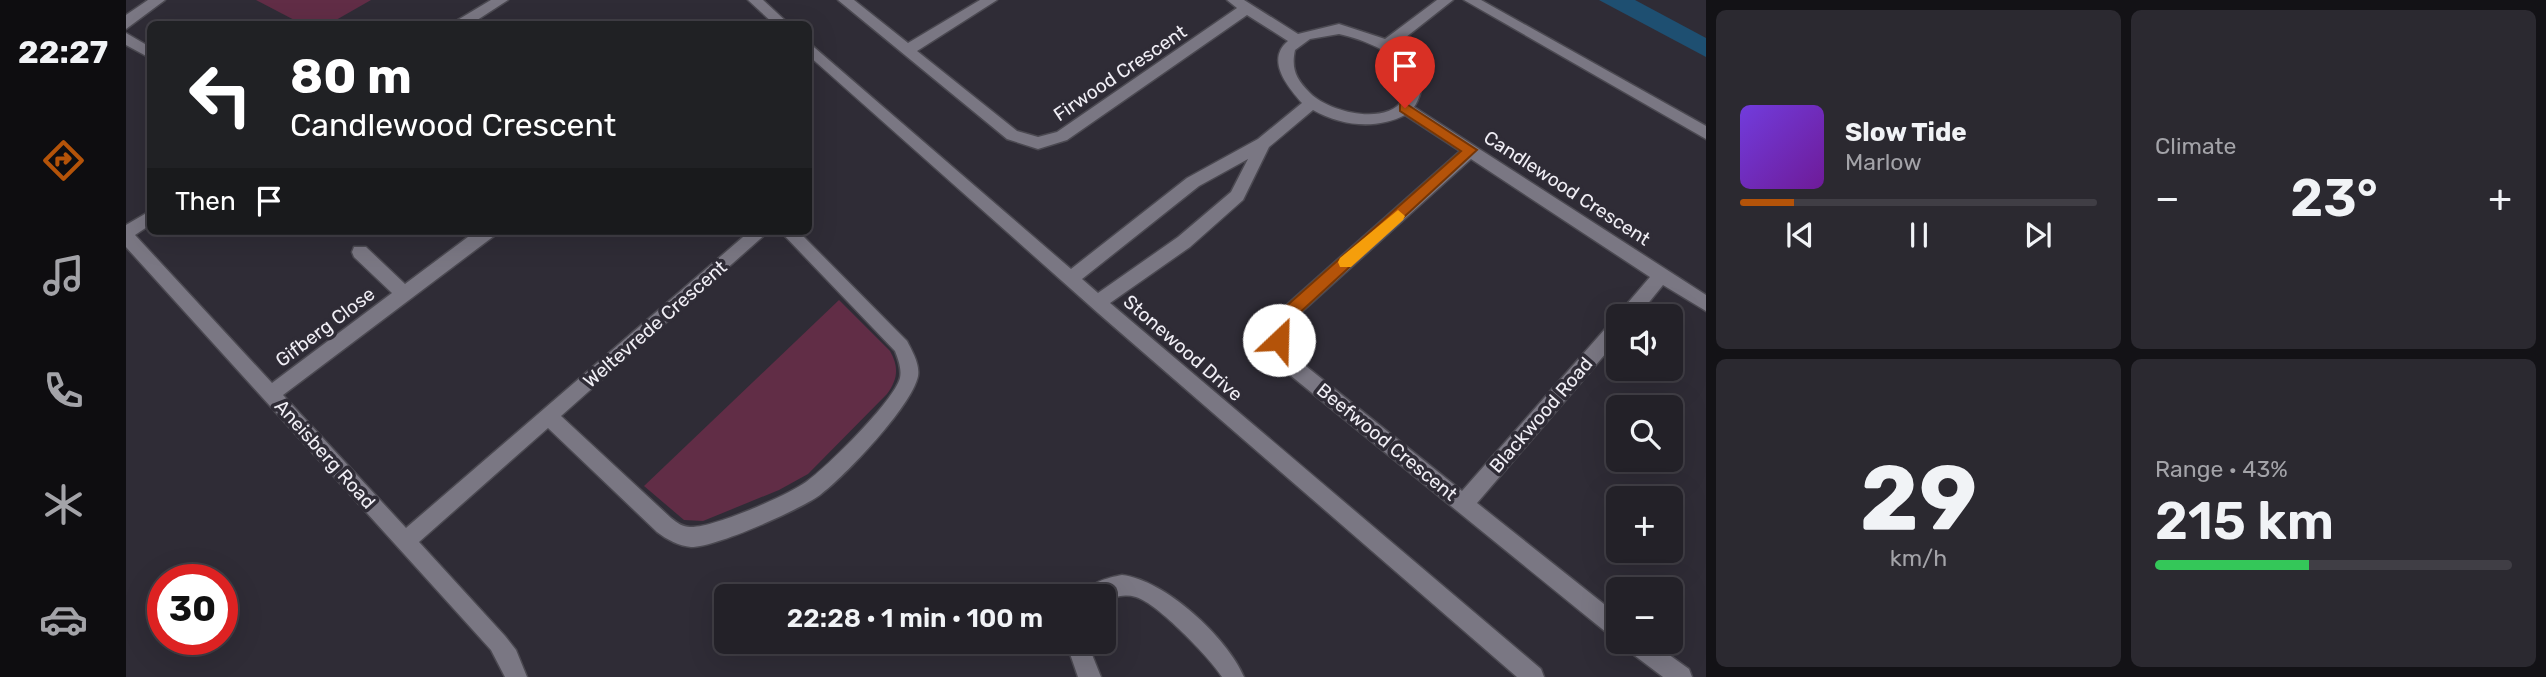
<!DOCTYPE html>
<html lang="en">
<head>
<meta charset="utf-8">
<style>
	body { margin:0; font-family:Rubik,sans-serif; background:#2b2930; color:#f1f3f6; height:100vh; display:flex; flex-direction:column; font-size:26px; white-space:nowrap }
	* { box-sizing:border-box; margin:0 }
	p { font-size:23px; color:#a3a3a8 }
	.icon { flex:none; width:38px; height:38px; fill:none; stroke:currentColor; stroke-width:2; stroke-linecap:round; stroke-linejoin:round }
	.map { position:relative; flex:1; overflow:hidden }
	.side { display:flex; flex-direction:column; gap:10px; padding:10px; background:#131216; width:840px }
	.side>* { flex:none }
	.hud { position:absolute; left:21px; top:21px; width:665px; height:214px; border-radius:10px; box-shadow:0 7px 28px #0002,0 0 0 2px #403e45; background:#202124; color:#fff; overflow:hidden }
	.buttons { position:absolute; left:1480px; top:304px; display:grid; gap:14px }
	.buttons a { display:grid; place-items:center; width:77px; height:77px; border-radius:10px; background:#232128; box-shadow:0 7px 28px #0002,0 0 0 2px #403e45; font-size:35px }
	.speed { position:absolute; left:21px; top:564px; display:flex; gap:14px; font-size:35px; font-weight:700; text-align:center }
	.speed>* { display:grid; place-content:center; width:91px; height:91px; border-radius:50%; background:#232128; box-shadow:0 7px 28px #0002,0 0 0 2px #403e45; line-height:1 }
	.speed .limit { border:10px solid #d22; background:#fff; color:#111 }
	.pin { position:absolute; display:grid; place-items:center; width:60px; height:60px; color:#fff; margin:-72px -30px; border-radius:50% 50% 50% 0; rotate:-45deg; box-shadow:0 0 7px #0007 }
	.pin .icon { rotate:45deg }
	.me { position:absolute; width:77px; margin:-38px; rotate:24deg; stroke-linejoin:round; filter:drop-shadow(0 0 5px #0008) }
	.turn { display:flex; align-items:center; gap:24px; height:147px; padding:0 28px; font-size:32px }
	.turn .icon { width:91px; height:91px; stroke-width:2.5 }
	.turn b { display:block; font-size:49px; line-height:60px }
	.then { display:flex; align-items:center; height:66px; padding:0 28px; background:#0003; gap:14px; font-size:26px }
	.big { font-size:52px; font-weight:600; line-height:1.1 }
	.side .tile { flex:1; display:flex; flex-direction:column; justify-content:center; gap:10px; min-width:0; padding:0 24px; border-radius:10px; background:#2b2930 }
	.side .dial { align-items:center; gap:0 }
	.dial b { font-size:91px; line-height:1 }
	.song { display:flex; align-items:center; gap:21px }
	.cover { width:84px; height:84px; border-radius:10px; background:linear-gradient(135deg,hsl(260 70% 55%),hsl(280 70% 35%)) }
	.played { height:7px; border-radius:4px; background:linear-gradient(90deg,#b45309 15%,#403e45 15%) }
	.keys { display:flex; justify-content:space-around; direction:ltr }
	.heat { display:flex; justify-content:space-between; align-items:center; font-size:38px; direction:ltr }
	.charge { height:10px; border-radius:5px; background:linear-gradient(90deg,#34c759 43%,#403e45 0) }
	.side .tiles { flex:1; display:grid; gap:10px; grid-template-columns:repeat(2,1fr) }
	.trip { position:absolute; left:588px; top:584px; width:402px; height:70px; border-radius:10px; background:#232128; box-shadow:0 7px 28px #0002,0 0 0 2px #403e45; font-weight:600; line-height:70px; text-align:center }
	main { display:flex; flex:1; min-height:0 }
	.tab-bar { display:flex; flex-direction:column; width:126px; justify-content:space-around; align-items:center; background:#0e0d10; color:#a3a3a8 }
	.tab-bar .icon { width:49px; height:49px }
	.tab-bar .on { color:#b45309 }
	.tab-bar b { font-size:32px; color:#f1f3f6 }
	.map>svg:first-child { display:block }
	.green { fill:#612d46 }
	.water { fill:#1e4f71 }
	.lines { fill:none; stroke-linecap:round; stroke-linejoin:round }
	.minor-casing { stroke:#4b4951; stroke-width:3 }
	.minor { fill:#7a7783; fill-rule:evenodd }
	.route { fill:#b45309; stroke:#753606; stroke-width:2 }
	.slow { fill:#f59e0b }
	.labels { text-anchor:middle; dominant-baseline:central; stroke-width:7; stroke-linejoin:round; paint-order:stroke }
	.street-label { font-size:19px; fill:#f0eef5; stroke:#2f2c36 }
</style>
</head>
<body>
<main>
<nav class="tab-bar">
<b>22:27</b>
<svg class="icon on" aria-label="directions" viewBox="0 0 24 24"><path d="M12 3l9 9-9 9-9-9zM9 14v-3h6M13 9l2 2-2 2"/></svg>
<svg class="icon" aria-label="music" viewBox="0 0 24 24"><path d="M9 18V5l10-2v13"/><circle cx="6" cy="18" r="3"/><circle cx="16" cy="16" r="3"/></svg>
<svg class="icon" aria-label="phone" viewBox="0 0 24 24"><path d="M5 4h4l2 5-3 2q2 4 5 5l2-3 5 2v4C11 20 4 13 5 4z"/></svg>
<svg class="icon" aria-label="climate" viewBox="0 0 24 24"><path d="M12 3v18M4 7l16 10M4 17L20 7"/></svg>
<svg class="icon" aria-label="car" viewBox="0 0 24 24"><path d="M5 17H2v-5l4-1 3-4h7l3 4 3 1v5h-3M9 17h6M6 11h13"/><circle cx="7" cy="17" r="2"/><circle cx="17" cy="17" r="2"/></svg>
</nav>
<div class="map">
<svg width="1580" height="677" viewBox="0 0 1580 677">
	<rect width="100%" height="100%" fill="#2f2c36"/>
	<g class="green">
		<path d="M130 0H245L203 24H176Z"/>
		<path d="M713 300 764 351C773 367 772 379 761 394L682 474 653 490 577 521 558 520 518 486Z"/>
	</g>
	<path class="water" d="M1473 0H1509L1580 38V57Z"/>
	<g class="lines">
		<g class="minor-casing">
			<g id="minor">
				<path d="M22 0H39L0 29V15Z"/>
				<path d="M365 0H382L345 24H328L330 21Z"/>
				<path d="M622 0H637L663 24H648Z"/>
				<path d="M712 0H728L782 43 854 0H871L791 51 891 131 912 137 931 132 1111 8 1101 0H1118L1172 34 1213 24 1259 39 1311 0H1327L1270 45C1292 61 1304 82 1288 107L1580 295V311L1537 285 1511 317H1493V338L1351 503 1493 616V640L1486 637 1164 375C1146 352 1140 332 1157 308L1334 151 1279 115C1250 130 1215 126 1187 110L1143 147 1117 200 1064 247 984 303 1415 669 1418 677H1391L972 313 682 55V42L945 269 1061 178 1132 139 1176 103C1162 87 1139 60 1162 41L1121 15 941 140 912 149 881 139ZM1213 34C1238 39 1303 63 1277 100 1259 126 1203 112 1184 93 1170 79 1165 69 1169 50L1184 39ZM1122 159 1105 192 1052 237 972 293 956 279 1073 186ZM1345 159 1524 277 1494 312 1492 318 1487 320 1336 491 1176 363C1164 349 1157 335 1169 318Z"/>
				<path d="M1338 0H1355L1580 126V139Z"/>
				<path d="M0 33 24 47V58L0 45Z"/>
				<path d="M24 211V225L9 235 146 383 266 293 228 257 226 252 228 247H240L279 284 350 231H370L368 236 157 395 280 528 624 231H643L435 416 545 518C551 523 557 527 564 527 587 528 660 496 680 482 701 467 768 401 774 378 776 369 772 359 769 351L654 231H672L781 341C786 351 794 364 792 376 786 406 719 476 694 495 673 510 590 547 565 547 553 546 540 539 531 532L422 428 293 542 379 636 390 650 401 677H379L365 650 0 247V225Z"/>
				<path d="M996 575C1039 580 1101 637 1118 677H1096C1084 658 1031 603 1010 597 999 594 988 596 978 602V597H957C963 582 981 578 996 575Z"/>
				<path d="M940 642H961L975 677H952Z"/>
				<path d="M1497 642H1525L1563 669 1566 677H1537L1500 649Z"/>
			</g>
		</g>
		<use href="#minor" class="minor"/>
	</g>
	<path class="route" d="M1279 103 1351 150 1168 318 1164 323 1159 345H1148C1142 333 1149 318 1157 309L1335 151 1274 111V104Z"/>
	<path class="slow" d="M1272 210 1279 216 1277 220 1225 267H1214L1212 262 1214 258Z"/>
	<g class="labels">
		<g class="street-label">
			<text transform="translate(994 73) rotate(-34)">Firwood Crescent</text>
			<text transform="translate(1441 188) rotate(33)">Candlewood Crescent</text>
			<text transform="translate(529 324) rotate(-41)">Weltevrede Crescent</text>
			<text transform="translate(199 327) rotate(-37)">Gifberg Close</text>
			<text transform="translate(1057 348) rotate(41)">Stonewood Drive</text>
			<text transform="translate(1415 415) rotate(-49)">Blackwood Road</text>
			<text transform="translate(1261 442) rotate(39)">Beefwood Crescent</text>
			<text transform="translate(199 454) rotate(48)">Aneisberg Road</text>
		</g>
	</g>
</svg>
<div class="buttons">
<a><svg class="icon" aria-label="sound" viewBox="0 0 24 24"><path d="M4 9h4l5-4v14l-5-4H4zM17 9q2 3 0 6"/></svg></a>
<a><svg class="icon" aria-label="search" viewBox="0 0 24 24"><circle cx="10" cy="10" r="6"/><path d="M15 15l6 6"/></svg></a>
<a>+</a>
<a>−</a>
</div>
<div class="speed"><div class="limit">30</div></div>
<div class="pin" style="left:1279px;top:108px;background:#d93025"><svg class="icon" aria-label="arrive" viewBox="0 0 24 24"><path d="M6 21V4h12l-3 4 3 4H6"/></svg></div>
<svg class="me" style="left:1153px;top:340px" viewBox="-20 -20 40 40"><circle r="19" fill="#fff"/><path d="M0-13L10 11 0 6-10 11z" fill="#b45309"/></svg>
<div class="trip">22:28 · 1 min · 100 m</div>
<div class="hud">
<div class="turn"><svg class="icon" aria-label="left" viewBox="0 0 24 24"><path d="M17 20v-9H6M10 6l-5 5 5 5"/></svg><div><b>80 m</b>Candlewood Crescent</div></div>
<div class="then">Then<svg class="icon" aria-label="arrive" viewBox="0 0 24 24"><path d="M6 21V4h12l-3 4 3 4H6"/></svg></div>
</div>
</div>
<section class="side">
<div class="tiles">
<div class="tile">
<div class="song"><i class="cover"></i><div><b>Slow Tide</b><p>Marlow</p></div></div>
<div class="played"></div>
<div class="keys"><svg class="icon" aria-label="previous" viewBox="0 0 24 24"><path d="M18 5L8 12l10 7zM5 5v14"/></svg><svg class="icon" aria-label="pause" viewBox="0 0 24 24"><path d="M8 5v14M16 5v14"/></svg><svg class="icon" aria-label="next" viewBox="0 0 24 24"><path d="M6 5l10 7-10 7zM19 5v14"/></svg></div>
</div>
<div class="tile"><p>Climate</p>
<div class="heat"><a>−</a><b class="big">23°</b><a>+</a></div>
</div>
<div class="tile dial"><b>29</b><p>km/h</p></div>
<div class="tile"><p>Range · 43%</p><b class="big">215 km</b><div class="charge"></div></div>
</div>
</section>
</main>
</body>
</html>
